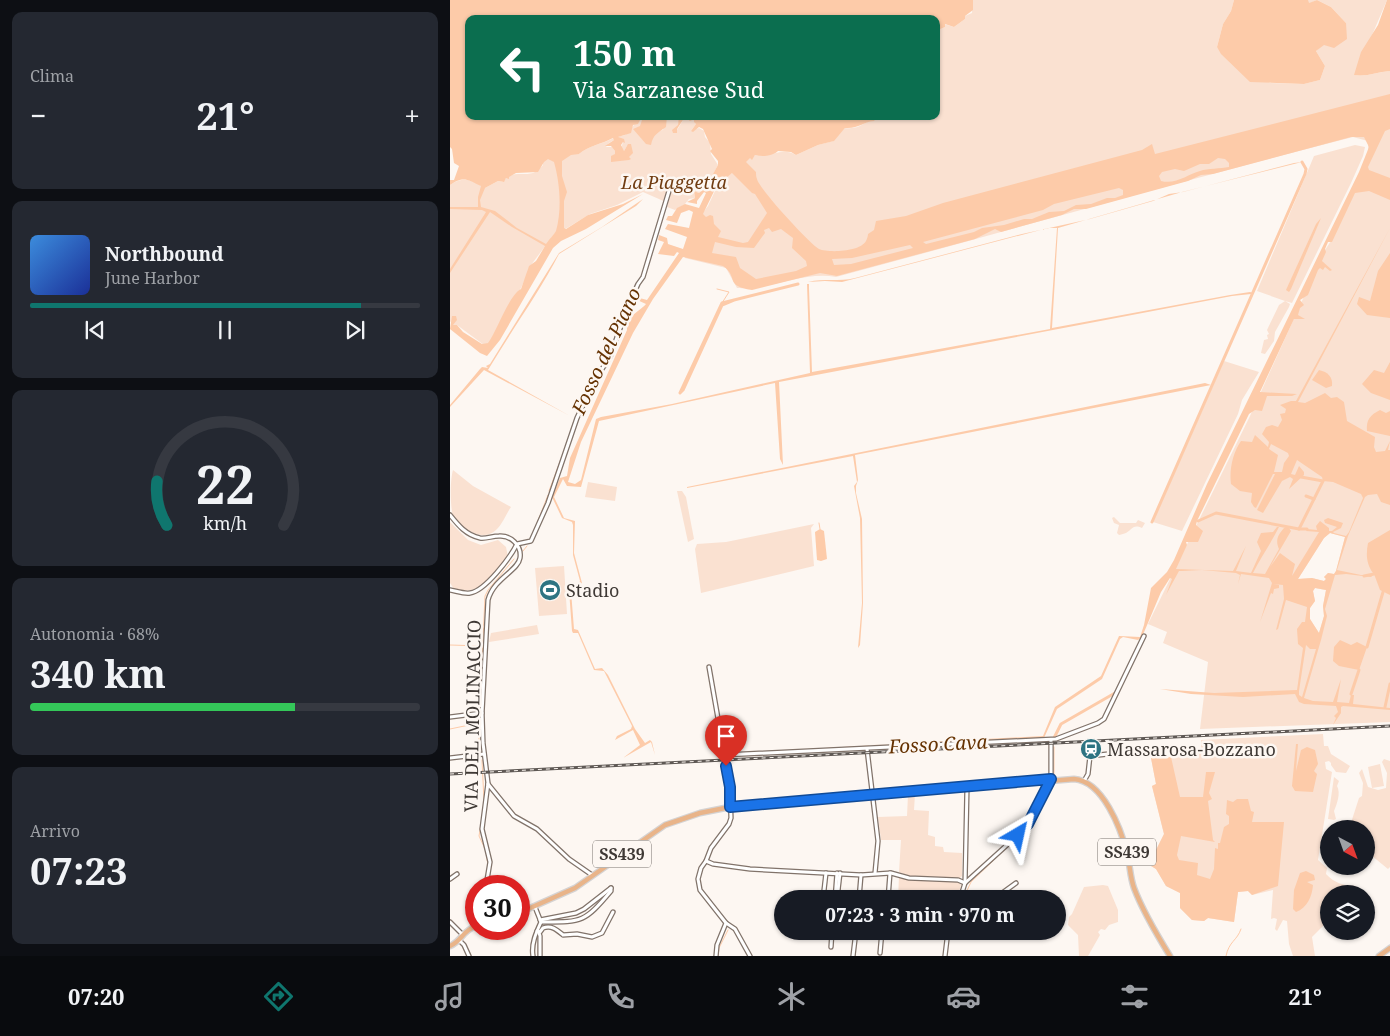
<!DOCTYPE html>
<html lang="it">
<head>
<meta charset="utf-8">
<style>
	body { margin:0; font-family:"Noto Serif",serif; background:#242831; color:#f1f3f6; height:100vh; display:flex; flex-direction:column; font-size:19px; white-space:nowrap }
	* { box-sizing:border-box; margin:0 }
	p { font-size:16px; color:#9ea1a6 }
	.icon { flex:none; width:28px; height:28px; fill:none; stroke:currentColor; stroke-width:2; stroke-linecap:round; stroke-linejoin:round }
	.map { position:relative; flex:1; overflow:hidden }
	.panel { display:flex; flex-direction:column; gap:12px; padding:12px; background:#0d0f14; width:450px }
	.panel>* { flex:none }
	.guide { position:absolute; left:15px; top:15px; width:475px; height:105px; border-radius:10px; box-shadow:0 1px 4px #0004; background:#0b6e4f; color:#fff; overflow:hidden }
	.needle { width:32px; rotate:139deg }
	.fabs { position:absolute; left:870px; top:820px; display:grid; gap:10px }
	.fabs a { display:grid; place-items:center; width:55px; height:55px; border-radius:50%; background:#171b24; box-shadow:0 1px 4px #0004; font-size:25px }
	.speed { position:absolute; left:15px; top:875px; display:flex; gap:10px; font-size:25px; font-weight:700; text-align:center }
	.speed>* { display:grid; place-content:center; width:65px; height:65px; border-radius:50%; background:#171b24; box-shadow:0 1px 4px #0004; line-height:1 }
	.speed .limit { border:8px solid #d22; background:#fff; color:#111 }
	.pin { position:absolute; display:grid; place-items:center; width:42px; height:42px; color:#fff; margin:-51px -21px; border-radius:50% 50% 50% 0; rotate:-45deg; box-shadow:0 0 5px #0007 }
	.pin .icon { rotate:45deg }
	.me { position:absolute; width:55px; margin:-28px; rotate:36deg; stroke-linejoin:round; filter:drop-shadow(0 0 4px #0008) }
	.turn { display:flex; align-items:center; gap:18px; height:105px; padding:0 25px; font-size:22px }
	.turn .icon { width:65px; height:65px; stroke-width:2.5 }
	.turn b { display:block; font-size:35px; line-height:42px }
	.big { font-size:38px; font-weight:700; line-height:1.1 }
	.panel .widget { flex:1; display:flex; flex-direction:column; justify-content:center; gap:8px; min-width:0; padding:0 18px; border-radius:10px; background:#242831 }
	.panel .dial { align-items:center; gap:0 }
	.dial svg { height:130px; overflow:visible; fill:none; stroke:#363941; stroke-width:7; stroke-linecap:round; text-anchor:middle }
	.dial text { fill:#f1f3f6; stroke:none }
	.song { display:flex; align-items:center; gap:15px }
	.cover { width:60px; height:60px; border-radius:8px; background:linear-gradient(135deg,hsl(210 70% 55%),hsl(230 70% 35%)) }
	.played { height:5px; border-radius:2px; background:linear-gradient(90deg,#0f766e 85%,#363941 85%) }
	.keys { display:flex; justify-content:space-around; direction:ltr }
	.heat { display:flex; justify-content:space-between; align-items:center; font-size:28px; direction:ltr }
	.charge { height:8px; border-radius:4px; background:linear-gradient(90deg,#34c759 68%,#363941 0) }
	.trip { position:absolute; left:324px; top:890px; width:292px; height:50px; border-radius:25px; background:#171b24; box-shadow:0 1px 4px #0004; font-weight:700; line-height:50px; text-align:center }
	.dock { display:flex; height:80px; justify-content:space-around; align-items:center; background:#090b0e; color:#9ea1a6 }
	.dock .icon { width:35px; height:35px }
	.dock .on { color:#0f766e }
	.dock b { font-size:22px; color:#f1f3f6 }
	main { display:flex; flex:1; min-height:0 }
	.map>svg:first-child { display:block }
	.green { fill:#fae1d1; fill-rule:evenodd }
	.water { fill:#fdcba9; fill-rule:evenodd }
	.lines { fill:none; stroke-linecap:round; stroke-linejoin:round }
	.stream { stroke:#fdcba9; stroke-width:1 }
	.canal { stroke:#fdcba9; stroke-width:3 }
	.minor-casing { stroke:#81736a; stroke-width:5.5 }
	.major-casing { stroke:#d5d3d3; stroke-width:7 }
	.minor { stroke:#fff; stroke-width:3 }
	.major { stroke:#e9b489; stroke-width:4.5 }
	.rail-casing { stroke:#5e5854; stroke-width:3 }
	.rail { stroke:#fdf7f2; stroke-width:1; stroke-dasharray:4; stroke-linecap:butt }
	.route-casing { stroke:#114b97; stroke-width:12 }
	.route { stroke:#1a73e8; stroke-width:9 }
	.labels { text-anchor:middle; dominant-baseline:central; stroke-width:5; stroke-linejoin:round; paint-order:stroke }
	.shield { fill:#fdf7f2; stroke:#78726e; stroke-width:1 }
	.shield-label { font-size:16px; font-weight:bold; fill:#3f3935 }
	.park-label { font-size:18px; font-style:italic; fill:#713d12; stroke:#fdf7f2 }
	.poi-label { font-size:18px; fill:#3f3935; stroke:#fdf7f2; text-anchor:start }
	.street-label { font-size:18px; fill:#3f3935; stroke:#fdf7f2 }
	.water-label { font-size:19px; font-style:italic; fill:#653202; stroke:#fdf7f2 }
</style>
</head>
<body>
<main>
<section class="panel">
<div class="widget"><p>Clima</p>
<div class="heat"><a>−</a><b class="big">21°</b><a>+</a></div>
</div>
<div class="widget">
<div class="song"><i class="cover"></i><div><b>Northbound</b><p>June Harbor</p></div></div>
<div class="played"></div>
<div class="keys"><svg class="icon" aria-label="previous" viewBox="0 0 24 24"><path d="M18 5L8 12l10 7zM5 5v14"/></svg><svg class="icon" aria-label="pause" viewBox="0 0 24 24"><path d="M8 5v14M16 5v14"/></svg><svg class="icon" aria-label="next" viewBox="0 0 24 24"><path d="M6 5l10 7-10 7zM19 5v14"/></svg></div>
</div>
<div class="widget dial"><svg viewBox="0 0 100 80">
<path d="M14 69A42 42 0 1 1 86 69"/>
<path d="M14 69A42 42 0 0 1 8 42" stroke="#0f766e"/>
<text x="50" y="56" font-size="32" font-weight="700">22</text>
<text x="50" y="72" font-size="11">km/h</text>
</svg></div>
<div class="widget"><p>Autonomia · 68%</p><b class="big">340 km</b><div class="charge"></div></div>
<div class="widget"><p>Arrivo</p><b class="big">07:23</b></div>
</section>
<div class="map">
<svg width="940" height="956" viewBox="0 0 940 956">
	<rect width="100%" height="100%" fill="#fdf7f2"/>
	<g class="green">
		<path d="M523 0H784L781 11 773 24 767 47 820 83 854 84 870 80 875 66 866 51 896 23 881 7 867 0 858 4V0H937L905 75C916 77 928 72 940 71V722L750 729 758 662 713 643 717 632 698 624 800 416 875 250 883 238 918 159V141L903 137C730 181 558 231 386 277 353 271 321 290 287 288L276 268 235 258 248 219 258 206 271 178 282 173 300 157 302 159 305 155C319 159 332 146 346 155L368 145 383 141 395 128C414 130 416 118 431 116 448 114 468 116 486 116V31L495 27 494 24 504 27 515 19V16L522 13ZM880 533 895 537 886 571 884 574 878 573 874 577 876 579 874 581 862 578 848 579 874 538ZM865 588 876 590 873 606 874 616 869 633 860 619V608L865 601 863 591Z"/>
		<path d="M192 116H202L196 118 189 135 193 140C201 137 206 131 213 130L217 116 230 117 227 130 235 117 244 119 246 124 241 131 249 128 254 131 255 137 260 143 261 154 268 165 255 189 249 193 244 191 245 198 239 199 235 204 225 210 217 207 218 203 193 192 167 205 140 214 117 228 105 233 78 269 77 275 70 290 39 343 34 345 7 325 3 326 0 321V185C14 176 21 180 35 188L48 181 53 182C61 170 72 176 83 173 86 172 91 167 93 165L92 156 105 144 121 154H129C138 146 152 144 164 138V140L159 143 156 147H162L165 151 166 161 173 160 179 157 177 146 174 151 171 149 173 142 167 137 175 135Z"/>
		<path d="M905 145 915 147 913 156 901 183 842 303 835 301 840 304 839 307 825 332 824 341 815 354 811 353 814 340 818 339 817 335 819 334 817 330 829 305 835 301 807 291 859 168 864 156Z"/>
		<path d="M774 361 809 372 792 400 788 414 732 531 703 522Z"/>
		<path d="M3 470 23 486 61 507C56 514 52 525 46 530 33 543 10 528 3 516 0 506 0 480 3 470Z"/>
		<path d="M138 482 167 487 165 501 135 497Z"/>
		<path d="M227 491H232L236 497 244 539 238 542Z"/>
		<path d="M664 517 670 523H686L688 520 695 523 692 528C683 524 683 529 676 533 674 534 672 534 669 535L667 533 669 525 664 523 662 518Z"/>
		<path d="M0 522 18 540 31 545 48 540 56 547 58 557C41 576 33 596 4 589L0 583Z"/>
		<path d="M364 524 361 528 364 566 251 593 245 549 247 544 276 542Z"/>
		<path d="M114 566 117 614 89 616 85 568Z"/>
		<path d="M87 625 89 634 39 642 41 633Z"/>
		<path d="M873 734 874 746H878L881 754 900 766 896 773 886 772 881 765V763L879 761 875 762 876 769 882 772 868 860 877 868 876 874C884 883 895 886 906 886L905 894H879V920L862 937 865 956H843L839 944 837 921 833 920 827 931 825 929 827 919 824 918 821 919 823 890 802 895 798 891 788 892 784 922 758 918 754 921 742 920 730 908V893L716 886 706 869 701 866V860L714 834 702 786 706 784 701 758 743 757 751 749V740Z"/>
		<path d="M934 759 940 761V867L938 869 916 851V829H899L909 798 912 796 913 783 909 773 912 769 918 787 928 790 936 788 937 773 932 762Z"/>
		<path d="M930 764 934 786 922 788 918 767Z"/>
		<path d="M884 777 889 781 887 786C891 793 887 804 884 811L886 819 884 820 878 819Z"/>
		<path d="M465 794 464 810 479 811 478 835 485 837V846L493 847 494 852 512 853V876L509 879 459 876 449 872 451 840H431L428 817 457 816 458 795Z"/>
		<path d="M449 876 509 882 511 885 507 899H448Z"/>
		<path d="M653 885 658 886 668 910V922L659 925 655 930 651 929 648 932 650 935 638 956H629L628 935 618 925 619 917 622 914 634 887Z"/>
	</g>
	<g class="water">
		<path d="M0 0H523V10L515 16V19L504 27 495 24V27L486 31V19H19V116H192L188 124 183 125 181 133 168 137 174 139 175 143 173 142 171 145 174 151 178 144H181L183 153 179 157 181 159 179 160 161 162V156L165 154V151L161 146H155L164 140 163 138C152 144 138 146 129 154L121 155 112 161V176L117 192 114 201V228L116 229 138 215 173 204 193 194 136 229 111 241 103 248 50 340 37 356 30 353 0 329 2 316H6L7 320 3 325H7L13 332 32 344 38 343C47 331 59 295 71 289L79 266 86 261 95 246 62 227 40 212 0 273V269L36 212 32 210 0 209V207H28V197L31 186C17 179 13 176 0 185V180H4L9 166 4 163 2 149 0 147ZM98 159 104 162C110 183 112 210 106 231 105 233 98 241 96 244L67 228 45 211 31 207 30 200 35 188 48 181 54 182 56 178 59 179V177L66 173 88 172 94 162Z"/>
		<path d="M784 0H858L859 3 867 0 881 7 896 23 897 39 884 48 874 45 866 51 875 66 870 80 854 84 800 82 771 54 767 47 773 24 781 11Z"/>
		<path d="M937 0H940V71C927 72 917 77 904 75L911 52 928 25Z"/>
		<path d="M940 94V129L935 131 918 167 919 170 940 178V200L919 191 905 193 882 242H878L875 249 876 252 872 261 882 270 880 271 875 267 873 270 870 268 868 270 858 295 850 300 854 305 850 308 848 315 855 319H844L810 392 847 394 842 396H817L812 411 805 410 799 414 747 521 746 525 753 531 748 542H736L737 545 726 569 783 571 796 546 786 571 801 573 811 551 807 542 811 533 823 532 827 527H829C821 543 811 557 803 573L815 574 829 549C825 540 828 535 834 528H839L841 531 820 567 830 553 845 564 842 576 869 532 856 531 857 529 867 530 866 526 870 521 879 528V531H882L887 527 875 523 874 520 878 518 893 523 891 528 883 532 884 533 896 536 899 532 913 498 911 494 883 482 873 481 872 477 847 460 841 474 845 475 849 466 854 472V475L839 489 843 479 840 477 832 481 813 513 807 510 825 474H823L806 508 804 507 801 502 802 493 790 491 781 484C779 470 783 452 791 441L802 442 805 435 818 447 819 442 812 434 816 427 822 425 828 427 832 420 830 414 835 413 836 409 830 405 841 401H846L940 228 848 402 855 403 875 393 881 398 887 397 894 402 897 421 925 437 924 447 926 452 935 451 940 441 938 450H940V505L931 502 927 494 918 495 915 497 898 536 887 570 911 575H922L923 573C916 563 916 554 918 543L940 530V595L930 590 924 574 921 577 896 574 885 575 875 609 877 616 871 640 854 698 863 701 883 702 891 679 887 702 899 703 901 695H904L903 704 940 708V710L893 706 891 707V713L883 725 886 718 884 716 888 712 886 706 854 704 849 702 845 694 793 697 741 694 710 689 764 693 847 690 853 648 848 644 847 629 852 622H855L857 607 836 600 828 629 826 630 834 599 833 585 823 584 829 585V588L824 589 823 594 821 593 810 622 822 583 819 578 791 574 788 584 790 575 786 573 752 570 732 571H729L717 593 716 595 722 579 720 578 711 592 692 637 688 640 673 637 670 639 652 679 607 709 594 738 420 745 593 736 605 707 651 676 669 636 690 637 694 625 701 588 717 572 724 560 757 484 909 172 919 147 914 137H901L763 174 751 175 738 181 636 209H624L612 215 551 232 545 229 525 239 387 276 370 273 302 290C274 286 289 277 273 266L233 257 203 299 183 333 131 442 118 482 125 484 131 480 146 419 151 417 222 404 360 373 357 284H359V288L362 372 600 329 607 228H598L392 282 375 281 358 282C374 278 389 282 405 278L572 234 640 219 703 201 719 194 733 192 844 163 852 162 732 192 608 228 602 328 780 295 800 292 803 293 801 294 782 296 329 382 333 465 330 459 325 383 149 421 131 487 117 486 113 479 104 497 114 518 125 521 124 553 132 583 121 591 124 629 128 630 145 669 152 668 158 675 185 729 195 743 200 740 202 742 205 755 201 742 173 758 190 745 183 730 165 740 167 736 181 729 182 726 154 671 144 670 128 633H123L122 631 119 590 129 583 130 581 123 555V525L122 522 112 518 102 497 110 478 117 476 120 458 177 330C176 316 189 312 196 304L185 299 186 297 197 300 229 253 227 252 224 256 208 254 214 242 208 240 209 235 217 238 218 244 233 249 237 237 215 229 218 224 239 228 243 212 239 210 231 213 227 223 216 220 218 216H222L227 208 235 204 249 208 256 193 254 192 247 201V204L237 202 245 198 244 191 249 193 255 188 268 165V161L260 151 262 149 253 129 249 127 243 132 241 131 246 124 244 122V119L240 121 235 117 227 129V133H223L222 130 228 125 229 116H428L424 121C412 122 409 129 395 128L384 141 368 145 346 155 341 152 328 151C323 156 312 157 305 155L302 160 300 158 296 162 306 172C306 174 306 177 307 179 309 189 360 244 369 249 378 253 410 252 416 241 417 239 418 236 418 234L424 230 426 221 456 216 493 203 692 150 702 144 705 154ZM768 158 775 159 779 163V167C770 169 758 168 750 171 738 174 726 185 711 181L709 176 712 172 725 169 734 171 750 164H759ZM282 173 302 193 305 194 317 213 298 242 293 243 268 237 271 231 264 224 263 216 260 215 256 217 253 214 270 179 276 178ZM669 188 673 190V195L665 198H657L641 204 626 205 614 211 599 212 582 219H574L554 225 532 228 524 232 476 244 473 242 593 210 604 204ZM319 228 322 232 331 229 343 238 342 248 356 261 357 266 346 271 306 279 290 268 286 257 262 253 265 242 286 247 304 248 315 233 314 230ZM460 245 463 248 401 264 384 265 382 259 402 258ZM821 444 838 453 839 456 834 463 832 472H824L828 455 819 449ZM880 533 895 537 886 571 884 574 878 573 874 577 876 579 874 581 862 578 848 579 874 538ZM865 588 876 590 873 606 874 616 869 633 860 619V608L865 601 863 591ZM856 645 860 649H866L852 697 849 695V691Z"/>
		<path d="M202 116H217L216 127C208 133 203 134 201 145L196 144 183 129 190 126 192 120Z"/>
		<path d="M193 199 186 206 109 254C89 293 61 331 38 370L120 416 34 370 0 407V405L30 369 32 367 38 368 36 366 40 364 109 253 152 227Z"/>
		<path d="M871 218 841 289 839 292 836 290 866 224Z"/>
		<path d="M940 253V318L917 315 907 304 909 297 920 301 928 271Z"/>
		<path d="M940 362V400L921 393 912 384 924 370 934 373Z"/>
		<path d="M869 370C878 372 883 377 882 386L876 388 862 380Z"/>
		<path d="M755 383 761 385 405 455 408 480 406 486V493L412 519 413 603 410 645 408 648 412 603 410 518 404 486 407 482 403 456 237 488V487Z"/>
		<path d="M930 410 936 413 940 411V436L917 431C916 420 920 415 930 410Z"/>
		<path d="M370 529 374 531 377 559 371 561 367 560 365 532Z"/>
		<path d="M890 640 901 645 907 642 917 647 909 670 889 666 883 661 884 647Z"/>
		<path d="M846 744H848L846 771 851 750 857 747 865 750 868 764 864 771 867 774 863 792 845 791 842 786Z"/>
		<path d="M721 757 730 797H753L756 772H765L759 793 762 799 758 801 763 840 765 842 731 836 727 855 729 860 748 863 747 875 760 879 764 869 765 848 768 849V843H770L774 827 779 824V816L776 814 777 800 783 802 787 799H798L801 811 804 812 802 822H834L828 886 802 895 798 891 788 892 784 922 758 918 754 921 742 920 730 908V893L716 886 706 869 701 866V860L714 834 702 786 706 784 701 758Z"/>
		<path d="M856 871 864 875 865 880 857 882 863 885C862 897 857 908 846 912L843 909 844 890 850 873Z"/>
	</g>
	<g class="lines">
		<g class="stream">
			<path d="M196 262 211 213"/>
			<path d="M267 289 279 292 272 303"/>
			<path d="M165 337 175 306 192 275"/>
			<path d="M138 391 161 348"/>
			<path d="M121 429 126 417"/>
			<path d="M99 491 111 459"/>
			<path d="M369 523 370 529"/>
			<path d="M84 531 98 495"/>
			<path d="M73 551 77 546"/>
			<path d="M0 645 32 646"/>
			<path d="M30 707 35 596 38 590 64 559"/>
			<path d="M0 729 29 723"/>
			<path d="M29 734V717"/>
			<path d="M604 747V779"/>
			<path d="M331 751 419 746"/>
			<path d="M28 753 29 738"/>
			<path d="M272 754 279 795"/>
			<path d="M32 760 34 801"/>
			<path d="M33 812 29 836 36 851 38 866"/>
			<path d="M513 899 521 882 579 826 603 783"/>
			<path d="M499 938 501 931"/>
			<path d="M268 956 269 948 278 930"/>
			<path d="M776 956C779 941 787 941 791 929"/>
		</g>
		<g class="canal">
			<path d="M348 284 284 300 272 305 233 390 230 393 272 303Z"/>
			<path d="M856 496 864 499"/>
			<path d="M748 521 766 513 849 529 873 481 851 477"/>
			<path d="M702 522 855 174 856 169 852 162"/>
			<path d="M849 529H857"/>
			<path d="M914 576 924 574"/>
			<path d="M917 647 933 592"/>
			<path d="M901 694 909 670"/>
			<path d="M935 707 940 684"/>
			<path d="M604 738 611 724 665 693"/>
		</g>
		<g class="minor-casing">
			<g id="minor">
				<path d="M0 515C8 525 16 535 30 538 36 539 42 536 49 536 60 535 72 545 70 558 68 571 44 578 38 600L32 713 33 743 38 783 32 829 40 862 36 886"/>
				<path d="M0 590C6 591 14 594 20 593 35 591 60 558 67 544L81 541 98 503 127 418 146 378 160 357 178 306 188 284 193 277 219 191"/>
				<path d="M259 667 280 787 281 818 279 824 261 848 256 861 251 868 248 879 250 890 276 923 267 945 266 956"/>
				<path d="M0 717 32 713"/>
				<path d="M417 749 428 841 425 873"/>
				<path d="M274 755 606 739 648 723 654 719 694 636"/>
				<path d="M0 758 34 754"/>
				<path d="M634 781 638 774 640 756 658 754"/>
				<path d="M38 784 64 816 87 829 119 859 142 875"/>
				<path d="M256 861 263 864 300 869 411 875 441 873 459 878 508 880 515 883 568 835 581 818 601 779V740"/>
				<path d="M0 879 7 874"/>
				<path d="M373 899 376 873"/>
				<path d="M385 899 387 873"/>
				<path d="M387 899 390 873"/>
				<path d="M409 899 411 875"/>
				<path d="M438 899 440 873"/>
				<path d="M510 899 515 883 517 788"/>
				<path d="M544 899 566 883"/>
				<path d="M90 920 126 913 134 909 161 888"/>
				<path d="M877 920 879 918"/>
				<path d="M0 922 12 934"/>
				<path d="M91 922C132 922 134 923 161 891V888"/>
				<path d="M276 923 285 929 300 956"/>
				<path d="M87 931 90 932 93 928C102 925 107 930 113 935L127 934 142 937 152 933 163 912"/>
				<path d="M89 933 90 936V956"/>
				<path d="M9 940 14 945 19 956"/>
				<path d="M381 947 382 931"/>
				<path d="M430 953 432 931"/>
				<path d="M83 956C81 944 86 933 91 922L85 907"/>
				<path d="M403 956 406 931"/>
				<path d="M495 956 498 931"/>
			</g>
		</g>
		<g class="major-casing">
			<g id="major">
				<path d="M69 913 125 888 215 825 250 813 280 807 624 779C653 781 671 829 677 853 680 865 680 877 684 888 693 912 707 935 720 956"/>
				<path d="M0 946C12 941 12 931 26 926"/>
				<path d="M929 956 940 948"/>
			</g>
		</g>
		<use href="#minor" class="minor"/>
		<use href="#major" class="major"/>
		<g class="rail-casing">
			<path id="rail" d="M0 774 940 726"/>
		</g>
		<use href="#rail" class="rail"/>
	</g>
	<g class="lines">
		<g class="route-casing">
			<path id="route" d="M276 766 280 787V807L601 779 578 824 568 835"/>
		</g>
		<use href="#route" class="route"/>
	</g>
	<defs>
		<g id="stadium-disc" transform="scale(1.125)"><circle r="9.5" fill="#2e7482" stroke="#fdf7f2"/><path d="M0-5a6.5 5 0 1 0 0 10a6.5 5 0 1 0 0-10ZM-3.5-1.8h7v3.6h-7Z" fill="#fff"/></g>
		<g id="station-disc" transform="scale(1.125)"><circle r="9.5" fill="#2e7482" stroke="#fdf7f2"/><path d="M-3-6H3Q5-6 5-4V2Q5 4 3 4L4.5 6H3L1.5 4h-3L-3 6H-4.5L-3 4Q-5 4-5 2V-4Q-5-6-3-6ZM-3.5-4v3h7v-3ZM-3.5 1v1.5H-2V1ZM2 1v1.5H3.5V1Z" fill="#fff"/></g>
	</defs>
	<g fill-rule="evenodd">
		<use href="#stadium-disc" x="100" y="590"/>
		<use href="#station-disc" x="641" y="749"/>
	</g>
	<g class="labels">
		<g class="shield">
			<rect x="648" y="838.5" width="58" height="27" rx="4"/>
			<rect x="143" y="840.5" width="58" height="27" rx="4"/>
		</g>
		<g class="shield-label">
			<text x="677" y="852">SS439</text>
			<text x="172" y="854">SS439</text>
		</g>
		<g class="park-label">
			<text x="224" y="182">La Piaggetta</text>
		</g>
		<g class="poi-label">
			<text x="116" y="590">Stadio</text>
			<text x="657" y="749">Massarosa-Bozzano</text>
		</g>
		<g class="street-label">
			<text transform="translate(22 716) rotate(-89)">VIA DEL MOLINACCIO</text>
		</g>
		<g class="water-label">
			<text transform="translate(156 351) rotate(-65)">Fosso del Piano</text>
			<text transform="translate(488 744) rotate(-3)">Fosso Cava</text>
		</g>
	</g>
</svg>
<div class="fabs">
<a><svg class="needle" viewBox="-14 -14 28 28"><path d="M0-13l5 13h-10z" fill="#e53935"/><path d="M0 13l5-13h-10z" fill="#9ea1a6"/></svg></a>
<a><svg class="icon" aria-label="layers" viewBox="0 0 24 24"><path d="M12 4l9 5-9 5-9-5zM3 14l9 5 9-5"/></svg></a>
</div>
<div class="speed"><div class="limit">30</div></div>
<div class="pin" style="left:276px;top:766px;background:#d93025"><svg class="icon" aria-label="arrive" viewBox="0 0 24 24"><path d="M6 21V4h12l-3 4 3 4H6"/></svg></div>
<svg class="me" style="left:568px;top:835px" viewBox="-20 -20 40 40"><path d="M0-17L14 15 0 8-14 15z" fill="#1a73e8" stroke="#fff" stroke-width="4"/></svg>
<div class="trip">07:23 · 3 min · 970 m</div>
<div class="guide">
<div class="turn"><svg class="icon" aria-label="left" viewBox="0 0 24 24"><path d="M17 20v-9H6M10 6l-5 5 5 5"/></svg><div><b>150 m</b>Via Sarzanese Sud</div></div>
</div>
</div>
</main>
<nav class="dock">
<b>07:20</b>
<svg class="icon on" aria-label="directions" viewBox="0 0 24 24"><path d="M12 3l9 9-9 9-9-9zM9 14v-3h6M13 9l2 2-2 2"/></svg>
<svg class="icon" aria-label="music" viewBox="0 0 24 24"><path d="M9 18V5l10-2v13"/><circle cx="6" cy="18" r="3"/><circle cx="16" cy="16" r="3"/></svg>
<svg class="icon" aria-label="phone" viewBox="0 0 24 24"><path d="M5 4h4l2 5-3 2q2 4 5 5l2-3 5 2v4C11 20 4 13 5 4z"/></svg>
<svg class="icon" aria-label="climate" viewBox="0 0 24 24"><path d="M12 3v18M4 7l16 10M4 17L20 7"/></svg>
<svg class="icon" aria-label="car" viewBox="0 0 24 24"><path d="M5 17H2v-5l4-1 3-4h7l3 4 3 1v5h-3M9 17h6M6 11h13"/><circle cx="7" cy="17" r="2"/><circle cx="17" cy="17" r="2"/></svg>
<svg class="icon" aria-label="filters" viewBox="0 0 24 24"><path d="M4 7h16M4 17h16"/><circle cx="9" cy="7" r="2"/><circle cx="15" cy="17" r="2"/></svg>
<b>21°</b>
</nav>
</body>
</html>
